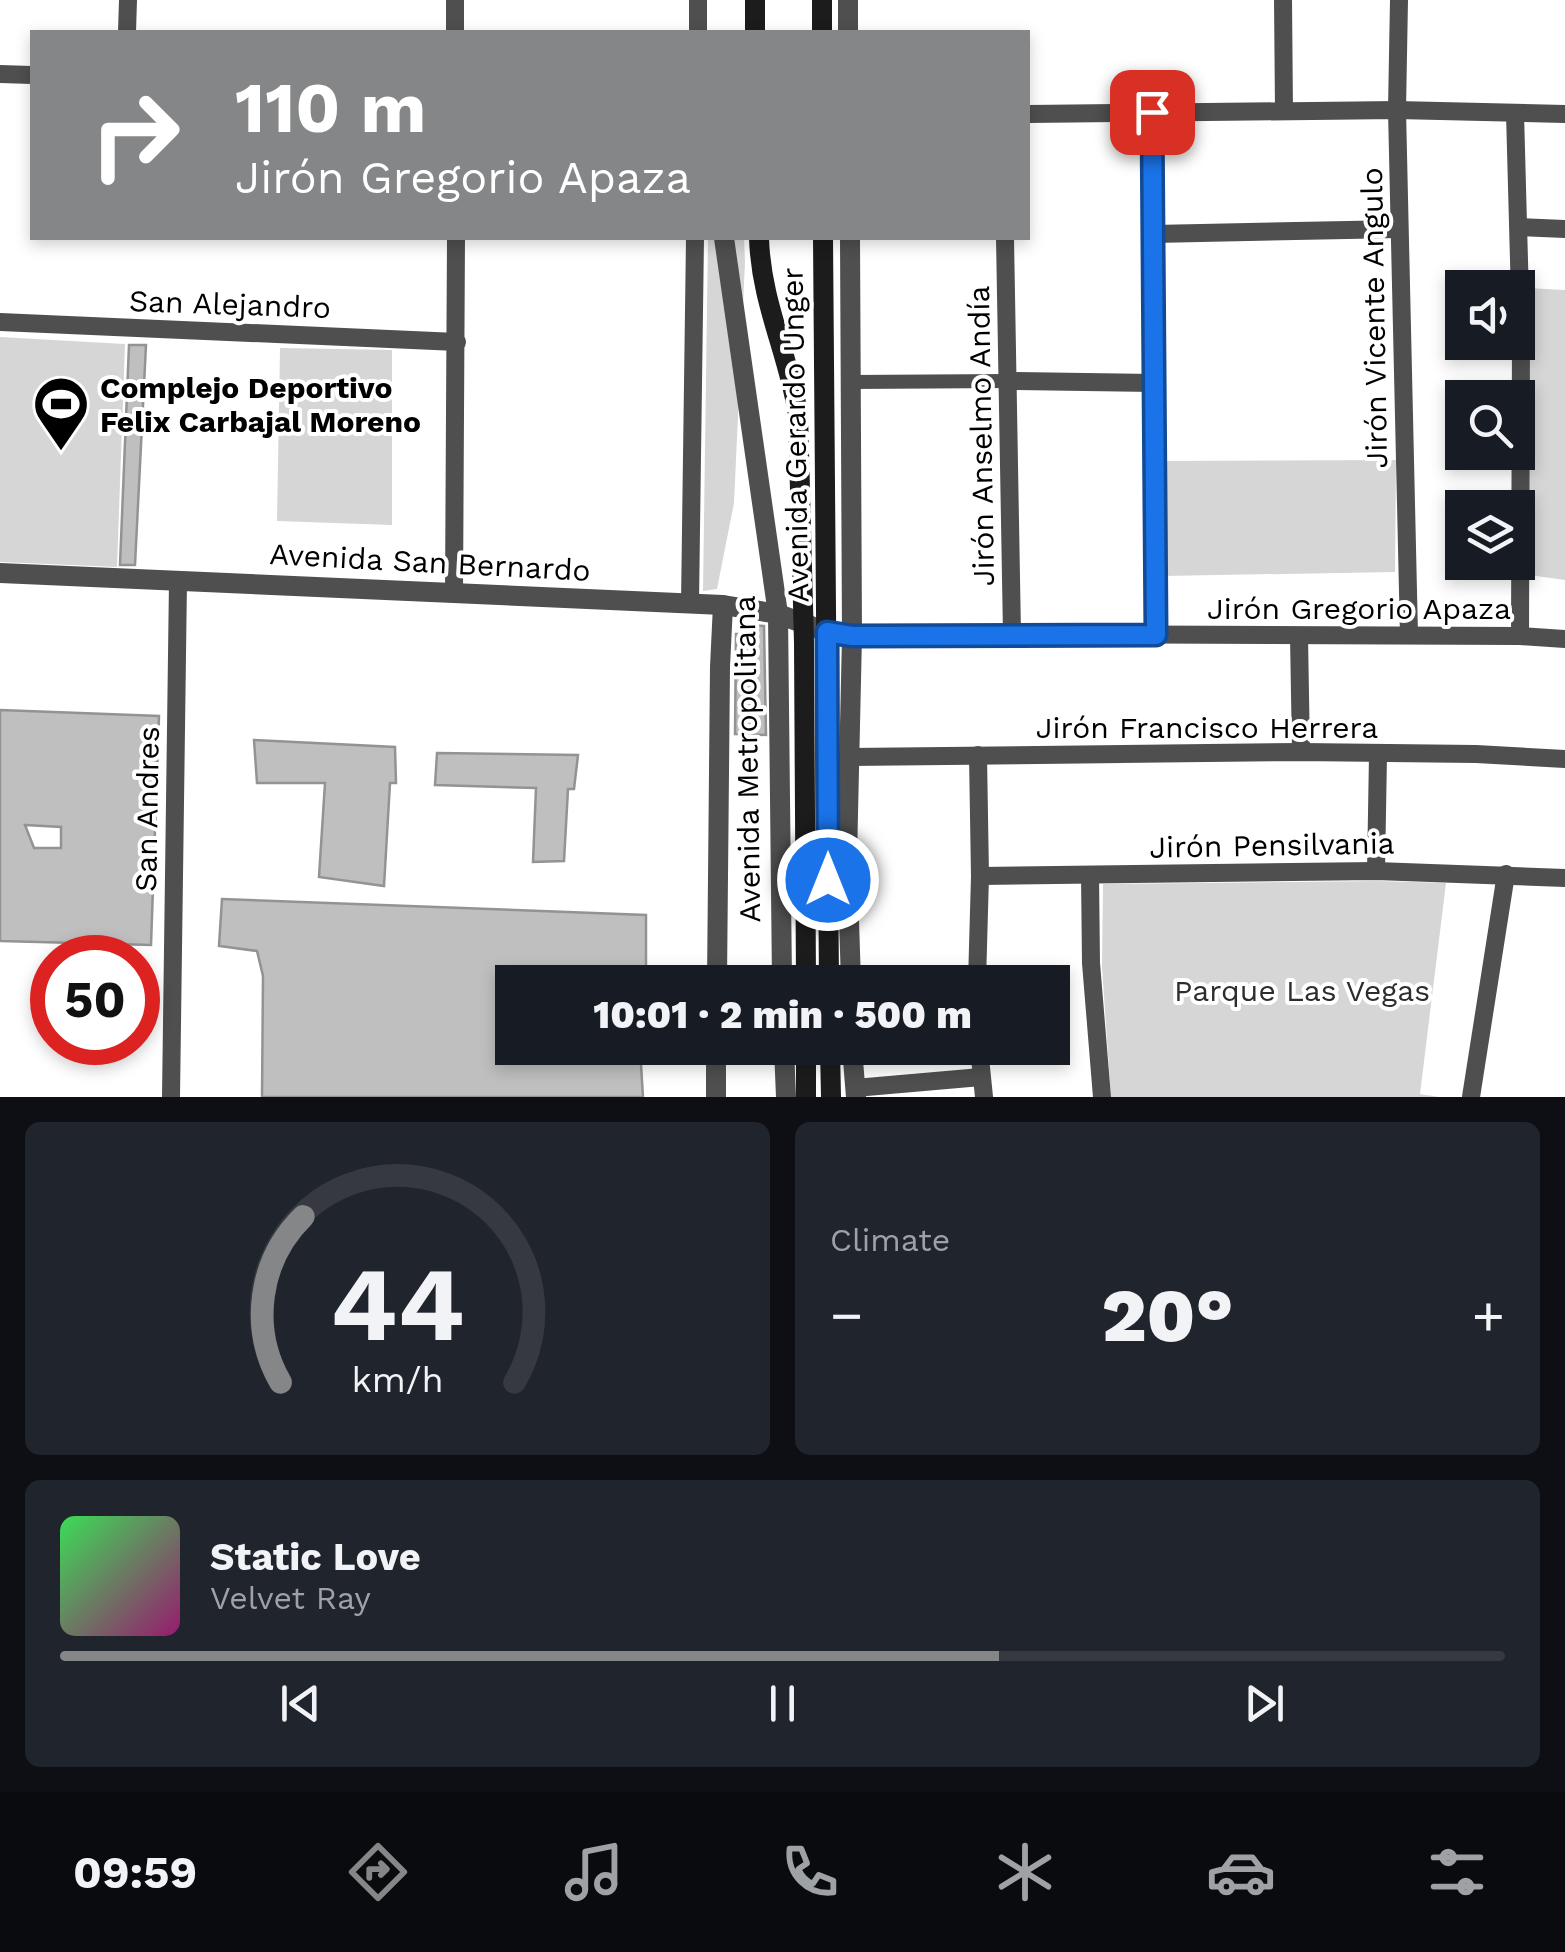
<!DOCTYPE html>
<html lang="en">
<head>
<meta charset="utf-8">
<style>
	body { margin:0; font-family:"Work Sans",sans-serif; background:#20242c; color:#f1f3f6; height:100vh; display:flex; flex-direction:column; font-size:38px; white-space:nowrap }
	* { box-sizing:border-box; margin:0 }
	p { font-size:32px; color:#9ea1a6 }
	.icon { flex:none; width:55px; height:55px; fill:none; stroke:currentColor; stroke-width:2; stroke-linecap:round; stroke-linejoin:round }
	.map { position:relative; height:1097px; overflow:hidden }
	.side { display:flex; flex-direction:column; gap:25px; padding:25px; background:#0d0f14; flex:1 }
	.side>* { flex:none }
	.guide { position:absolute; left:30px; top:30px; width:1000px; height:210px; border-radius:0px; box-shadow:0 5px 15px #0003; background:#858687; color:#fff; overflow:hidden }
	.tools { position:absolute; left:1445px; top:270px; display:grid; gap:20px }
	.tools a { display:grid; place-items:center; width:90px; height:90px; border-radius:0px; background:#171b24; box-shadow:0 5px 15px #0003; font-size:50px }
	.speed { position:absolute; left:30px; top:935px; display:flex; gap:20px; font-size:50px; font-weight:700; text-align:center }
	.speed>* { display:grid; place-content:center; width:130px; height:130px; border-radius:50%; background:#171b24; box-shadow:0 5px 15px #0003; line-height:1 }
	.speed .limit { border:15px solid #d22; background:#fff; color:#111 }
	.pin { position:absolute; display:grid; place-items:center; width:85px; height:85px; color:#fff; margin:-42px; border-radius:20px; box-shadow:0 5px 15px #0006 }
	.me { position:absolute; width:110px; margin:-55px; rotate:0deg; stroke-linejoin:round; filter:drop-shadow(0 0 8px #0008) }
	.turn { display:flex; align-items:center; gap:35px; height:210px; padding:0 40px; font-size:45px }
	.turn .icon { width:130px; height:130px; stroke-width:2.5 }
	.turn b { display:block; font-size:70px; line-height:85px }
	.big { font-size:75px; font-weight:800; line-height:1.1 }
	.side .widget { flex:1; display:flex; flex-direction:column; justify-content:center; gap:15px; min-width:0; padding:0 35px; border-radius:15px; background:#20242c }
	.side .dial { align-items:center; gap:0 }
	.dial svg { height:260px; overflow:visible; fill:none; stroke:#363941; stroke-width:7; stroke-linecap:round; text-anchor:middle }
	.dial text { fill:#f1f3f6; stroke:none }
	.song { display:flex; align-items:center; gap:30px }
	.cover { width:120px; height:120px; border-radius:15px; background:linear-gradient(135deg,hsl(130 70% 55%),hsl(320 70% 35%)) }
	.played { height:10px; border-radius:5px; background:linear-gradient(90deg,#858687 65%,#363941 65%) }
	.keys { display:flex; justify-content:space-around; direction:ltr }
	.heat { display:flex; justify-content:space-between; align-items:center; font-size:55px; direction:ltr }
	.side .tiles { flex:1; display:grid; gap:25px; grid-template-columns:1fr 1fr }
	.widget:last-child { grid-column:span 2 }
	.trip { position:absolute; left:495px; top:965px; width:575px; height:100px; border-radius:0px; background:#171b24; box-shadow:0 5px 15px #0003; font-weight:800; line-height:100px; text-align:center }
	.dock { display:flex; height:160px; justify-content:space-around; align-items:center; background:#090b0e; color:#9ea1a6 }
	.dock .icon { width:70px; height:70px }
	.dock .current { color:#858687 }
	.dock b { font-size:45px; color:#f1f3f6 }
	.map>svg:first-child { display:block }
	.green { fill:#d6d6d6 }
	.building { fill:#bfbfbf; stroke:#939393; stroke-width:2.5; fill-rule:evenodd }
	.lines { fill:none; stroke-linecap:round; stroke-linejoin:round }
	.pedestrian { stroke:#4f4f4f; stroke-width:14 }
	.minor { stroke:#4f4f4f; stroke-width:18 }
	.tertiary { stroke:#4f4f4f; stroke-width:20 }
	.secondary { stroke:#1c1c1c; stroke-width:20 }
	.route-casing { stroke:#114b97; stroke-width:25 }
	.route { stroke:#1a73e8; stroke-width:18 }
	.labels { text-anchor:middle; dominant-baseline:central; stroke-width:8; stroke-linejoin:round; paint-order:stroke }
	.street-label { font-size:30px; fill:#000; stroke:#fff }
	.poi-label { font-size:30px; font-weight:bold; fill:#000; stroke:#fff; text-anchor:start }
	.park-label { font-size:30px; fill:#2d2d2d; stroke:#fff }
</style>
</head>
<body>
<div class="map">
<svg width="1565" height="1097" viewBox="0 0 1565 1097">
	<rect width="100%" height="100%" fill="#fff"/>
	<g class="green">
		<path d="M708 238H744L745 262 734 503 717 589 703 591Z"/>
		<path d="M1528 288 1565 290V580L1529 575Z"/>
		<path d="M0 337 125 344 117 567 0 562Z"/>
		<path d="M280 348 392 350V525L277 521Z"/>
		<path d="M1396 460 1395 572 1162 576V461Z"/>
		<path d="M1378 881 1446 883 1420 1094 1439 1097H1111L1102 967 1103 884Z"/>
	</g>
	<g class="building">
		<path d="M129 345H146L135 565H120Z"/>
		<path d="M747 625 764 626 766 735 735 734 736 634H747Z"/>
		<path d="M0 710 159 716 151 945 0 941ZM25 825 61 827V848H34Z"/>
		<path d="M254 740 395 747 396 783H390L384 886 319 877 325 783H257Z"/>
		<path d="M437 753 578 755 574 789H568L564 861 533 862 536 788 435 785Z"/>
		<path d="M222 899 646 915V982H512V1048H640L643 1097H262L263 976 257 951 219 946Z"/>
	</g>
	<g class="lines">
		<path class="pedestrian" d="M852 382 1007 381"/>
		<g class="minor">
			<path d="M455 0V32"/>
			<path d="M1283 0 1284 111"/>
			<path d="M1399 0 1397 110 1409 635"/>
			<path d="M127 32 128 0"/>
			<path d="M698 32V0"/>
			<path d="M0 74 32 75"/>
			<path d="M1152 112 1156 635"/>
			<path d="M1515 113 1521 334 1520 636"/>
			<path d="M1028 114 1397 110 1565 114"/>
			<path d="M1519 227 1565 229"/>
			<path d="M1153 234 1399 229"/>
			<path d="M1005 238 1012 634"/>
			<path d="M0 322 457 342"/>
			<path d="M1007 381 1154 383"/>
			<path d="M454 593 456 238"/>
			<path d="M690 603 695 238"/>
			<path d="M852 636 1012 634 1520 636 1565 639"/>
			<path d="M1299 636 1301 752"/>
			<path d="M849 757 1301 752 1476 754 1565 759"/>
			<path d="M1376 871 1378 755"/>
			<path d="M1090 875 1091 963 1102 1097"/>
			<path d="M980 876 1376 871 1565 878"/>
			<path d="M977 982 980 876 978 755"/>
			<path d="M979 1048 984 1097"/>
			<path d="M855 1088 981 1077"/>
			<path d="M171 1097 178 581"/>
			<path d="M1471 1097 1506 874"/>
		</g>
		<g class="tertiary">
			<path d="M848 0V32"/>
			<path d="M724 238 778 614 782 982"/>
			<path d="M850 238 852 636 847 859 851 982"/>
			<path d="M0 573 723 605 778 614 827 632 852 636"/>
			<path d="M717 982 720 667 723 605"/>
			<path d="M784 1048 786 1097"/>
			<path d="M852 1048 856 1097"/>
			<path d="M716 1097V1048"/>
		</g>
		<g class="secondary">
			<path d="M755 0V32"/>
			<path d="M822 0V32"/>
			<path d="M759 238C761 303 788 352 798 414L804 643 806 982"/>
			<path d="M823 238 829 982"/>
			<path d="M806 1048V1097"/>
			<path d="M830 1048 831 1097"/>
		</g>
	</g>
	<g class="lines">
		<g class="route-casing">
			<path id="route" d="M828 880 827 632 852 636 1156 635 1152 112"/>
		</g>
		<use href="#route" class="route"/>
	</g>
	<defs>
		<g id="stadium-pin" transform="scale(2.875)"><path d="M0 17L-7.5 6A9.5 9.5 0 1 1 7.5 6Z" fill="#000" stroke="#fff"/><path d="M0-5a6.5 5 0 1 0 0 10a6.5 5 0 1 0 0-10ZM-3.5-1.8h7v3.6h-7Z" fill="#fff"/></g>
	</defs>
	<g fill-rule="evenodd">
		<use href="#stadium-pin" x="61" y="404"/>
	</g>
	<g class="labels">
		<g class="street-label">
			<text transform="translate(230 304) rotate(2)">San Alejandro</text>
			<text transform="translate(1374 318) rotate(-91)">Jirón Vicente Angulo</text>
			<text transform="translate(795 435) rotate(-91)">Avenida Gerardo Unger</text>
			<text transform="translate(981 436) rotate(-91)">Jirón Anselmo Andía</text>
			<text transform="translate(430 562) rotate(3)">Avenida San Bernardo</text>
			<text x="1359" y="608">Jirón Gregorio Apaza</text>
			<text x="1207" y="727">Jirón Francisco Herrera</text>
			<text transform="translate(747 759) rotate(-91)">Avenida Metropolitana</text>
			<text transform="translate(147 809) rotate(-89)">San Andres</text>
			<text transform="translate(1272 845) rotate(-1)">Jirón Pensilvania</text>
		</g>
		<g class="poi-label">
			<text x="100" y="387">Complejo Deportivo<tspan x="100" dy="34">Felix Carbajal Moreno</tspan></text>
		</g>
		<g class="park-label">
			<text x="1302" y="990">Parque Las Vegas</text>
		</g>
	</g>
</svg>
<div class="tools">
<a><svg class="icon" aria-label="sound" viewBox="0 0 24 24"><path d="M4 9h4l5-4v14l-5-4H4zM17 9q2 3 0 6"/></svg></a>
<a><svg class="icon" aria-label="search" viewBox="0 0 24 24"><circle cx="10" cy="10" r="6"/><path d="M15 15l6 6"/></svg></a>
<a><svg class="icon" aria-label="layers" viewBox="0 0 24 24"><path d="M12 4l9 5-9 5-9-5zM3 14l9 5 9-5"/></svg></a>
</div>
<div class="speed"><div class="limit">50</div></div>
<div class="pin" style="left:1152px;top:112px;background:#d93025"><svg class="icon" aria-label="arrive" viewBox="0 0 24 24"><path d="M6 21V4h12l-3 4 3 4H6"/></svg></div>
<svg class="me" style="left:828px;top:880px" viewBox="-20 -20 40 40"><circle r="17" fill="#1a73e8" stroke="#fff" stroke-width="3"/><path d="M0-11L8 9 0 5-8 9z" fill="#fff"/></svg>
<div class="trip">10:01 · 2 min · 500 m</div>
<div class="guide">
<div class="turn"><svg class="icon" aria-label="right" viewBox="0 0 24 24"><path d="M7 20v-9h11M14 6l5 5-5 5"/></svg><div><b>110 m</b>Jirón Gregorio Apaza</div></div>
</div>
</div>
<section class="side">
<div class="tiles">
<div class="widget dial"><svg viewBox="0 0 100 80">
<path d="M14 69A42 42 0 1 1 86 69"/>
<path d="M14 69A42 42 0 0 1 21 18" stroke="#858687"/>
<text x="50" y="56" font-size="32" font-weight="700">44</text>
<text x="50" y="72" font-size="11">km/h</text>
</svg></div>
<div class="widget"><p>Climate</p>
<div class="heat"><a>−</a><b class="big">20°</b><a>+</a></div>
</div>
<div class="widget">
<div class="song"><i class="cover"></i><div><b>Static Love</b><p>Velvet Ray</p></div></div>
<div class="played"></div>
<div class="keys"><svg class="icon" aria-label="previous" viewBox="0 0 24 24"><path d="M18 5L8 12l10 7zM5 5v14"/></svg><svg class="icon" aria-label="pause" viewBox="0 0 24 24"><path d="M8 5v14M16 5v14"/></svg><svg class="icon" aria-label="next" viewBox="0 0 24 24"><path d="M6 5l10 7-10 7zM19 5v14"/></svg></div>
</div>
</div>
</section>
<nav class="dock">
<b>09:59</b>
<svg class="icon current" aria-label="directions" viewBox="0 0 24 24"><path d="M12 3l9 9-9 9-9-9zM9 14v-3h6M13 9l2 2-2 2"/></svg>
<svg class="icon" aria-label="music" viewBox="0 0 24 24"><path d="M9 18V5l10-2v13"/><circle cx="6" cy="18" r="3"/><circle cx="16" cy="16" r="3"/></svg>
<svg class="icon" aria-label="phone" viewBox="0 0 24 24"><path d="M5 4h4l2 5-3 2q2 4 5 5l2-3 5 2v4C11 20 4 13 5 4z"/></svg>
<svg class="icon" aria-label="climate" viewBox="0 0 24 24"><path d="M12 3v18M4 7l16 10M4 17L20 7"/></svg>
<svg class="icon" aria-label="car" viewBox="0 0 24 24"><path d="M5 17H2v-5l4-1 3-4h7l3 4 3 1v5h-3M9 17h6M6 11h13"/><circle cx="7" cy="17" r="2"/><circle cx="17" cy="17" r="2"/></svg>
<svg class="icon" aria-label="filters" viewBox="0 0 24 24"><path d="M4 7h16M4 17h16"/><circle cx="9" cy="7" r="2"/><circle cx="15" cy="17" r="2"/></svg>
</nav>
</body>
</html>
